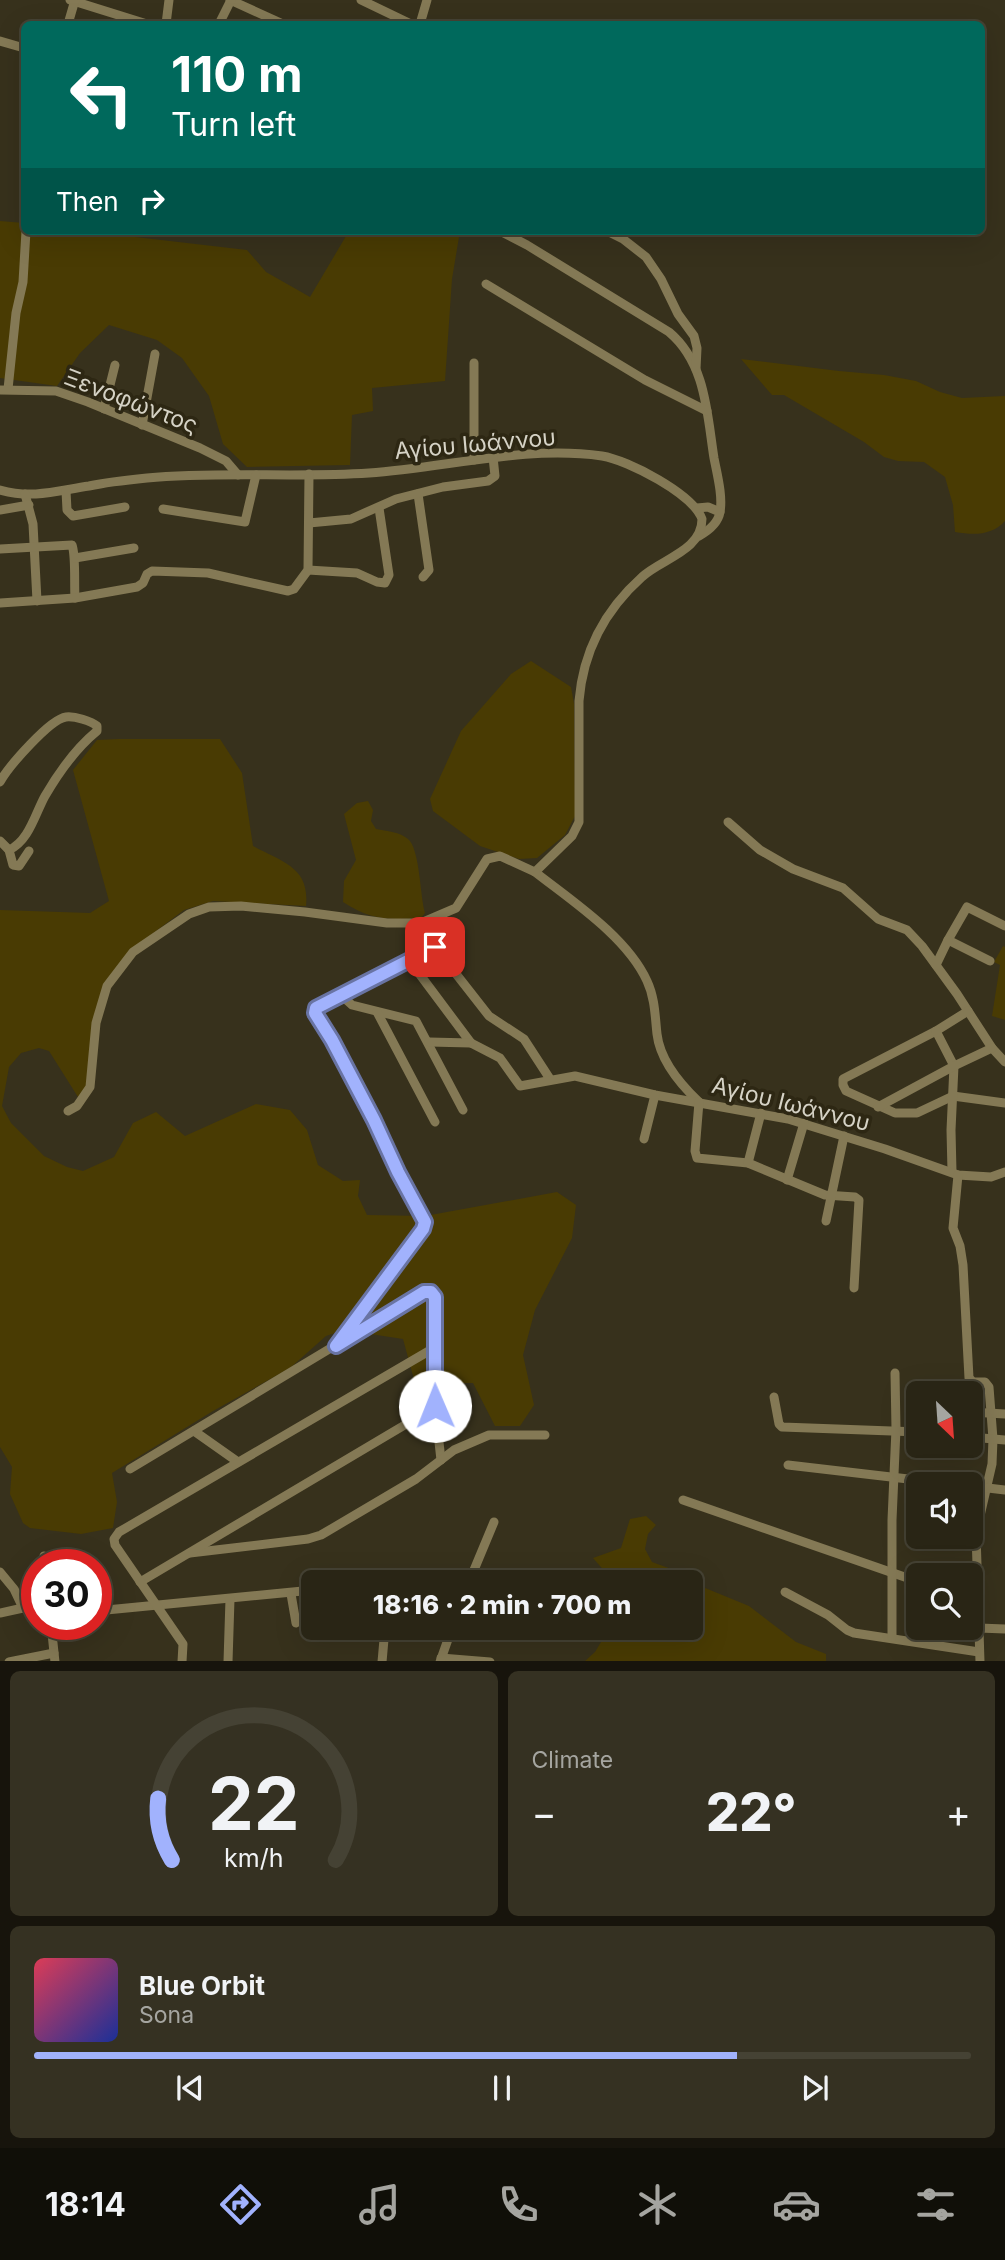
<!DOCTYPE html>
<html lang="en">
<head>
<meta charset="utf-8">
<style>
	body { margin:0; font-family:Inter,sans-serif; background:#353122; color:#f1f3f6; height:100vh; display:flex; flex-direction:column; font-size:26px; white-space:nowrap }
	* { box-sizing:border-box; margin:0 }
	p { font-size:23px; color:#a5a5a0 }
	.icon { flex:none; width:38px; height:38px; fill:none; stroke:currentColor; stroke-width:2; stroke-linecap:round; stroke-linejoin:round }
	.map { position:relative; height:1661px; overflow:hidden }
	.side { display:flex; flex-direction:column; gap:10px; padding:10px; background:#17140c; flex:1 }
	.side>* { flex:none }
	.guide { position:absolute; left:21px; top:21px; width:964px; height:214px; border-radius:10px; box-shadow:0 7px 28px #0002,0 0 0 2px #454234; background:#00695c; color:#fff; overflow:hidden }
	.needle { width:46px; rotate:155deg }
	.controls { position:absolute; left:906px; top:1381px; display:grid; gap:14px }
	.controls a { display:grid; place-items:center; width:77px; height:77px; border-radius:10px; background:#292515; box-shadow:0 7px 28px #0002,0 0 0 2px #454234; font-size:35px }
	.speed { position:absolute; left:21px; top:1549px; display:flex; gap:14px; font-size:35px; font-weight:700; text-align:center }
	.speed>* { display:grid; place-content:center; width:91px; height:91px; border-radius:50%; background:#292515; box-shadow:0 7px 28px #0002,0 0 0 2px #454234; line-height:1 }
	.speed .limit { border:10px solid #d22; background:#fff; color:#111 }
	.pin { position:absolute; display:grid; place-items:center; width:60px; height:60px; color:#fff; margin:-30px; border-radius:14px; box-shadow:0 4px 10px #0006 }
	.me { position:absolute; width:77px; margin:-38px; rotate:359deg; stroke-linejoin:round; filter:drop-shadow(0 0 5px #0008) }
	.turn { display:flex; align-items:center; gap:24px; height:147px; padding:0 35px; font-size:32px }
	.turn .icon { width:91px; height:91px; stroke-width:2.5 }
	.turn b { display:block; font-size:49px; line-height:60px }
	.then { display:flex; align-items:center; height:66px; padding:0 35px; background:#0003; gap:14px; font-size:26px }
	.big { font-size:52px; font-weight:800; line-height:1.1 }
	.side .tile { flex:1; display:flex; flex-direction:column; justify-content:center; gap:10px; min-width:0; padding:0 24px; border-radius:10px; background:#353122 }
	.side .dial { align-items:center; gap:0 }
	.dial svg { height:182px; overflow:visible; fill:none; stroke:#454234; stroke-width:7; stroke-linecap:round; text-anchor:middle }
	.dial text { fill:#f1f3f6; stroke:none }
	.song { display:flex; align-items:center; gap:21px }
	.cover { width:84px; height:84px; border-radius:10px; background:linear-gradient(135deg,hsl(350 70% 55%),hsl(230 70% 35%)) }
	.played { height:7px; border-radius:4px; background:linear-gradient(90deg,#a1b2fd 75%,#454234 75%) }
	.keys { display:flex; justify-content:space-around; direction:ltr }
	.heat { display:flex; justify-content:space-between; align-items:center; font-size:38px; direction:ltr }
	.side .tiles { flex:1; display:grid; gap:10px; grid-template-columns:1fr 1fr }
	.tile:last-child { grid-column:span 2 }
	.trip { position:absolute; left:301px; top:1570px; width:402px; height:70px; border-radius:10px; background:#292515; box-shadow:0 7px 28px #0002,0 0 0 2px #454234; font-weight:800; line-height:70px; text-align:center }
	.tabs { display:flex; height:112px; justify-content:space-around; align-items:center; background:#100f08; color:#a5a5a0 }
	.tabs .icon { width:49px; height:49px }
	.tabs .selected { color:#a1b2fd }
	.tabs b { font-size:32px; color:#f1f3f6 }
	.map>svg:first-child { display:block }
	.green { fill:#493b03 }
	.lines { fill:none; stroke-linecap:round; stroke-linejoin:round }
	.minor { stroke:#847955; stroke-width:9 }
	.route-casing { stroke:#6974a4; stroke-width:18 }
	.route { stroke:#a1b2fd; stroke-width:12 }
	.labels { text-anchor:middle; dominant-baseline:central; stroke-width:7; stroke-linejoin:round; paint-order:stroke }
	.street-label { font-size:23px; fill:#d5d2c5; stroke:#2d2713 }
</style>
</head>
<body>
<div class="map">
<svg width="1005" height="1662" viewBox="0 0 1005 1662">
	<rect width="100%" height="100%" fill="#37311c"/>
	<g class="green">
		<path d="M0 221 24 223V231H84L247 250 266 272 310 297 349 231H460L452 279 445 381 372 388 373 411 352 415 350 465 247 467 223 444 209 396 182 358 157 340 109 325 80 353 57 386 0 378Z"/>
		<path d="M741 359 839 371 884 375 916 381 940 392 962 398 1005 396V521C991 536 974 535 955 532L953 505 945 477 924 462 898 461 884 457 864 442 784 395H772Z"/>
		<path d="M531 661 571 687 574 704 575 816 565 835 537 858 519 859 480 846 433 811 430 799 461 731 511 674Z"/>
		<path d="M119 739H220L242 773 253 846C282 862 310 867 306 906L213 901 184 910 148 937 101 997 86 1093 78 1097 49 1051 39 1048 21 1053 9 1067 2 1106 11 1123 44 1156 67 1167 83 1171 114 1157 133 1123 156 1112 185 1136 256 1104 290 1110 307 1130 318 1165 343 1181 360 1180 358 1196 367 1215 425 1216 557 1192 576 1205 572 1238 535 1310 523 1355 534 1405 520 1426H495L473 1383H415L403 1339 344 1330 326 1336 290 1368 213 1411 112 1473 117 1502 113 1528 81 1534 30 1528 23 1523 10 1494 12 1467 0 1447V910L90 913 109 901 73 770 97 740Z"/>
		<path d="M368 801 373 810 371 821 376 829C387 831 400 832 408 839 420 849 420 896 425 913L421 918C388 920 370 920 343 902L344 881 356 860 344 814 357 803Z"/>
		<path d="M1003 946 1005 947V1020L992 1016 1000 965 994 962Z"/>
		<path d="M646 1516 656 1525 648 1534 645 1549 652 1562 674 1570 693 1583 749 1606 796 1642 826 1654V1661H585L595 1652 604 1637 598 1628H691V1582H614L593 1558 621 1548 630 1519Z"/>
	</g>
	<g class="lines">
		<g class="minor">
			<path d="M70 0 147 24"/>
			<path d="M230 0 283 24"/>
			<path d="M361 0 411 24"/>
			<path d="M68 24 75 0"/>
			<path d="M166 24 169 0"/>
			<path d="M219 24 231 0"/>
			<path d="M420 24 427 0"/>
			<path d="M0 41 24 48"/>
			<path d="M500 231 527 245 669 332C706 363 707 414 714 458 717 474 723 496 720 512 718 524 708 531 699 536"/>
			<path d="M607 231 623 239 646 257 661 279 678 314 694 336 697 348 696 369"/>
			<path d="M486 284 645 380 707 411"/>
			<path d="M8 389 16 313 23 282 26 231"/>
			<path d="M0 390 56 391 88 402 200 448 226 461 238 475"/>
			<path d="M104 409 115 365"/>
			<path d="M142 425 155 354"/>
			<path d="M474 460V363"/>
			<path d="M0 490C33 499 56 491 89 486 108 482 127 480 147 478 221 471 295 478 369 473 446 468 524 445 602 456 628 460 693 494 702 519 702 551 661 559 642 577 605 610 583 652 579 701V822L572 836 535 872C572 901 627 937 647 981 655 998 655 1016 657 1034 660 1060 681 1085 699 1102"/>
			<path d="M66 491 67 510 73 516 125 507"/>
			<path d="M25 494 33 524 37 601"/>
			<path d="M418 494 429 570 423 577"/>
			<path d="M697 508 708 507 720 512"/>
			<path d="M163 509 245 522 256 475"/>
			<path d="M0 510 29 505"/>
			<path d="M309 523 351 519 396 499 443 487 488 481 495 476 493 457"/>
			<path d="M0 549 72 545C76 555 74 584 75 598"/>
			<path d="M75 558 134 548"/>
			<path d="M308 570 357 573 377 582 385 583 389 575 379 508"/>
			<path d="M0 603 75 598 137 587 143 583 147 574 152 571 208 573 288 591 294 589 308 570 309 474"/>
			<path d="M0 782C8 767 50 719 66 717 75 716 91 721 97 726V731C75 749 59 772 45 796 35 814 29 841 9 850L13 865 19 866 29 851"/>
			<path d="M728 822 760 850 793 869 843 888 878 919 907 930 922 946 957 994 992 1048 1005 1062"/>
			<path d="M0 841 9 850"/>
			<path d="M421 923 435 947 489 1016 524 1039 550 1079"/>
			<path d="M409 960 471 1043"/>
			<path d="M990 961 948 940 967 907 1005 926"/>
			<path d="M936 965 948 940"/>
			<path d="M342 996 352 1005 416 1021 463 1110"/>
			<path d="M968 1011 936 1031 843 1079V1085L846 1091 895 1113H917L953 1096 1005 1103"/>
			<path d="M377 1012 435 1122"/>
			<path d="M936 1031 954 1066 951 1130 952 1172"/>
			<path d="M429 1042 471 1043 500 1058 520 1086 575 1076 655 1095 788 1119 885 1149 958 1175 991 1177 1005 1172"/>
			<path d="M699 1102 695 1151 697 1158 748 1163 825 1195 855 1197 859 1200 854 1288"/>
			<path d="M878 1107 954 1066 992 1048"/>
			<path d="M68 1111 77 1106 90 1087 96 1023 107 986 133 952 189 914 209 907 241 906 305 912 387 923H421L456 908 487 859 500 856 535 872"/>
			<path d="M644 1139 655 1095"/>
			<path d="M748 1163 761 1113"/>
			<path d="M958 1175 953 1228 960 1246 963 1265 969 1378 973 1382H985L989 1387 993 1439 992 1464 976 1533 980 1662"/>
			<path d="M787 1180 804 1123"/>
			<path d="M826 1221 844 1136"/>
			<path d="M336 1346 423 1229 425 1222 398 1172 374 1120 332 1040 315 1013 316 1008 342 996 435 947"/>
			<path d="M774 1397 779 1424 782 1427 919 1432"/>
			<path d="M971 1412 1005 1414"/>
			<path d="M194 1431 238 1462"/>
			<path d="M971 1437 1005 1440"/>
			<path d="M788 1465 951 1484"/>
			<path d="M130 1469 424 1292H431L435 1297V1407L441 1460"/>
			<path d="M971 1486 1005 1490"/>
			<path d="M683 1500 919 1582"/>
			<path d="M190 1553 308 1539 321 1535 416 1479 454 1450 489 1435H545"/>
			<path d="M44 1556 45 1564"/>
			<path d="M0 1572 14 1589 23 1608"/>
			<path d="M140 1582 435 1407"/>
			<path d="M356 1582 375 1578"/>
			<path d="M469 1582 494 1522"/>
			<path d="M785 1592 828 1615 847 1630 854 1633 979 1652"/>
			<path d="M291 1594 296 1623"/>
			<path d="M96 1611 313 1590"/>
			<path d="M0 1613 23 1608 37 1609"/>
			<path d="M51 1624 55 1662"/>
			<path d="M979 1628 1005 1629"/>
			<path d="M892 1637V1520L896 1429 895 1373"/>
			<path d="M441 1658 490 1662"/>
			<path d="M9 1662 54 1653"/>
			<path d="M182 1662 183 1644 115 1545 114 1539 119 1532 434 1348"/>
			<path d="M228 1662 230 1599"/>
			<path d="M382 1662 385 1628"/>
			<path d="M440 1662 452 1628"/>
		</g>
	</g>
	<g class="lines">
		<g class="route-casing">
			<path id="route" d="M435 1406V1297L431 1292H424L336 1346 423 1229 425 1222 398 1172 374 1120 332 1040 315 1013 316 1008 435 947"/>
		</g>
		<use href="#route" class="route"/>
	</g>
	<g class="labels">
		<g class="street-label">
			<text transform="translate(131 401) rotate(21)">Ξενοφώντος</text>
			<text transform="translate(475 444) rotate(-5)">Αγίου Ιωάννου</text>
			<text transform="translate(791 1104) rotate(14)">Αγίου Ιωάννου</text>
		</g>
	</g>
</svg>
<div class="controls">
<a><svg class="needle" viewBox="-14 -14 28 28"><path d="M0-13l5 13h-10z" fill="#e53935"/><path d="M0 13l5-13h-10z" fill="#a5a5a0"/></svg></a>
<a><svg class="icon" aria-label="sound" viewBox="0 0 24 24"><path d="M4 9h4l5-4v14l-5-4H4zM17 9q2 3 0 6"/></svg></a>
<a><svg class="icon" aria-label="search" viewBox="0 0 24 24"><circle cx="10" cy="10" r="6"/><path d="M15 15l6 6"/></svg></a>
</div>
<div class="speed"><div class="limit">30</div></div>
<div class="pin" style="left:435px;top:947px;background:#d93025"><svg class="icon" aria-label="arrive" viewBox="0 0 24 24"><path d="M6 21V4h12l-3 4 3 4H6"/></svg></div>
<svg class="me" style="left:435px;top:1406px" viewBox="-20 -20 40 40"><circle r="19" fill="#fff"/><path d="M0-13L10 11 0 6-10 11z" fill="#a1b2fd"/></svg>
<div class="trip">18:16 · 2 min · 700 m</div>
<div class="guide">
<div class="turn"><svg class="icon" aria-label="left" viewBox="0 0 24 24"><path d="M17 20v-9H6M10 6l-5 5 5 5"/></svg><div><b>110 m</b>Turn left</div></div>
<div class="then">Then<svg class="icon" aria-label="right" viewBox="0 0 24 24"><path d="M7 20v-9h11M14 6l5 5-5 5"/></svg></div>
</div>
</div>
<section class="side">
<div class="tiles">
<div class="tile dial"><svg viewBox="0 0 100 80">
<path d="M14 69A42 42 0 1 1 86 69"/>
<path d="M14 69A42 42 0 0 1 8 42" stroke="#a1b2fd"/>
<text x="50" y="56" font-size="32" font-weight="700">22</text>
<text x="50" y="72" font-size="11">km/h</text>
</svg></div>
<div class="tile"><p>Climate</p>
<div class="heat"><a>−</a><b class="big">22°</b><a>+</a></div>
</div>
<div class="tile">
<div class="song"><i class="cover"></i><div><b>Blue Orbit</b><p>Sona</p></div></div>
<div class="played"></div>
<div class="keys"><svg class="icon" aria-label="previous" viewBox="0 0 24 24"><path d="M18 5L8 12l10 7zM5 5v14"/></svg><svg class="icon" aria-label="pause" viewBox="0 0 24 24"><path d="M8 5v14M16 5v14"/></svg><svg class="icon" aria-label="next" viewBox="0 0 24 24"><path d="M6 5l10 7-10 7zM19 5v14"/></svg></div>
</div>
</div>
</section>
<nav class="tabs">
<b>18:14</b>
<svg class="icon selected" aria-label="directions" viewBox="0 0 24 24"><path d="M12 3l9 9-9 9-9-9zM9 14v-3h6M13 9l2 2-2 2"/></svg>
<svg class="icon" aria-label="music" viewBox="0 0 24 24"><path d="M9 18V5l10-2v13"/><circle cx="6" cy="18" r="3"/><circle cx="16" cy="16" r="3"/></svg>
<svg class="icon" aria-label="phone" viewBox="0 0 24 24"><path d="M5 4h4l2 5-3 2q2 4 5 5l2-3 5 2v4C11 20 4 13 5 4z"/></svg>
<svg class="icon" aria-label="climate" viewBox="0 0 24 24"><path d="M12 3v18M4 7l16 10M4 17L20 7"/></svg>
<svg class="icon" aria-label="car" viewBox="0 0 24 24"><path d="M5 17H2v-5l4-1 3-4h7l3 4 3 1v5h-3M9 17h6M6 11h13"/><circle cx="7" cy="17" r="2"/><circle cx="17" cy="17" r="2"/></svg>
<svg class="icon" aria-label="filters" viewBox="0 0 24 24"><path d="M4 7h16M4 17h16"/><circle cx="9" cy="7" r="2"/><circle cx="15" cy="17" r="2"/></svg>
</nav>
</body>
</html>
